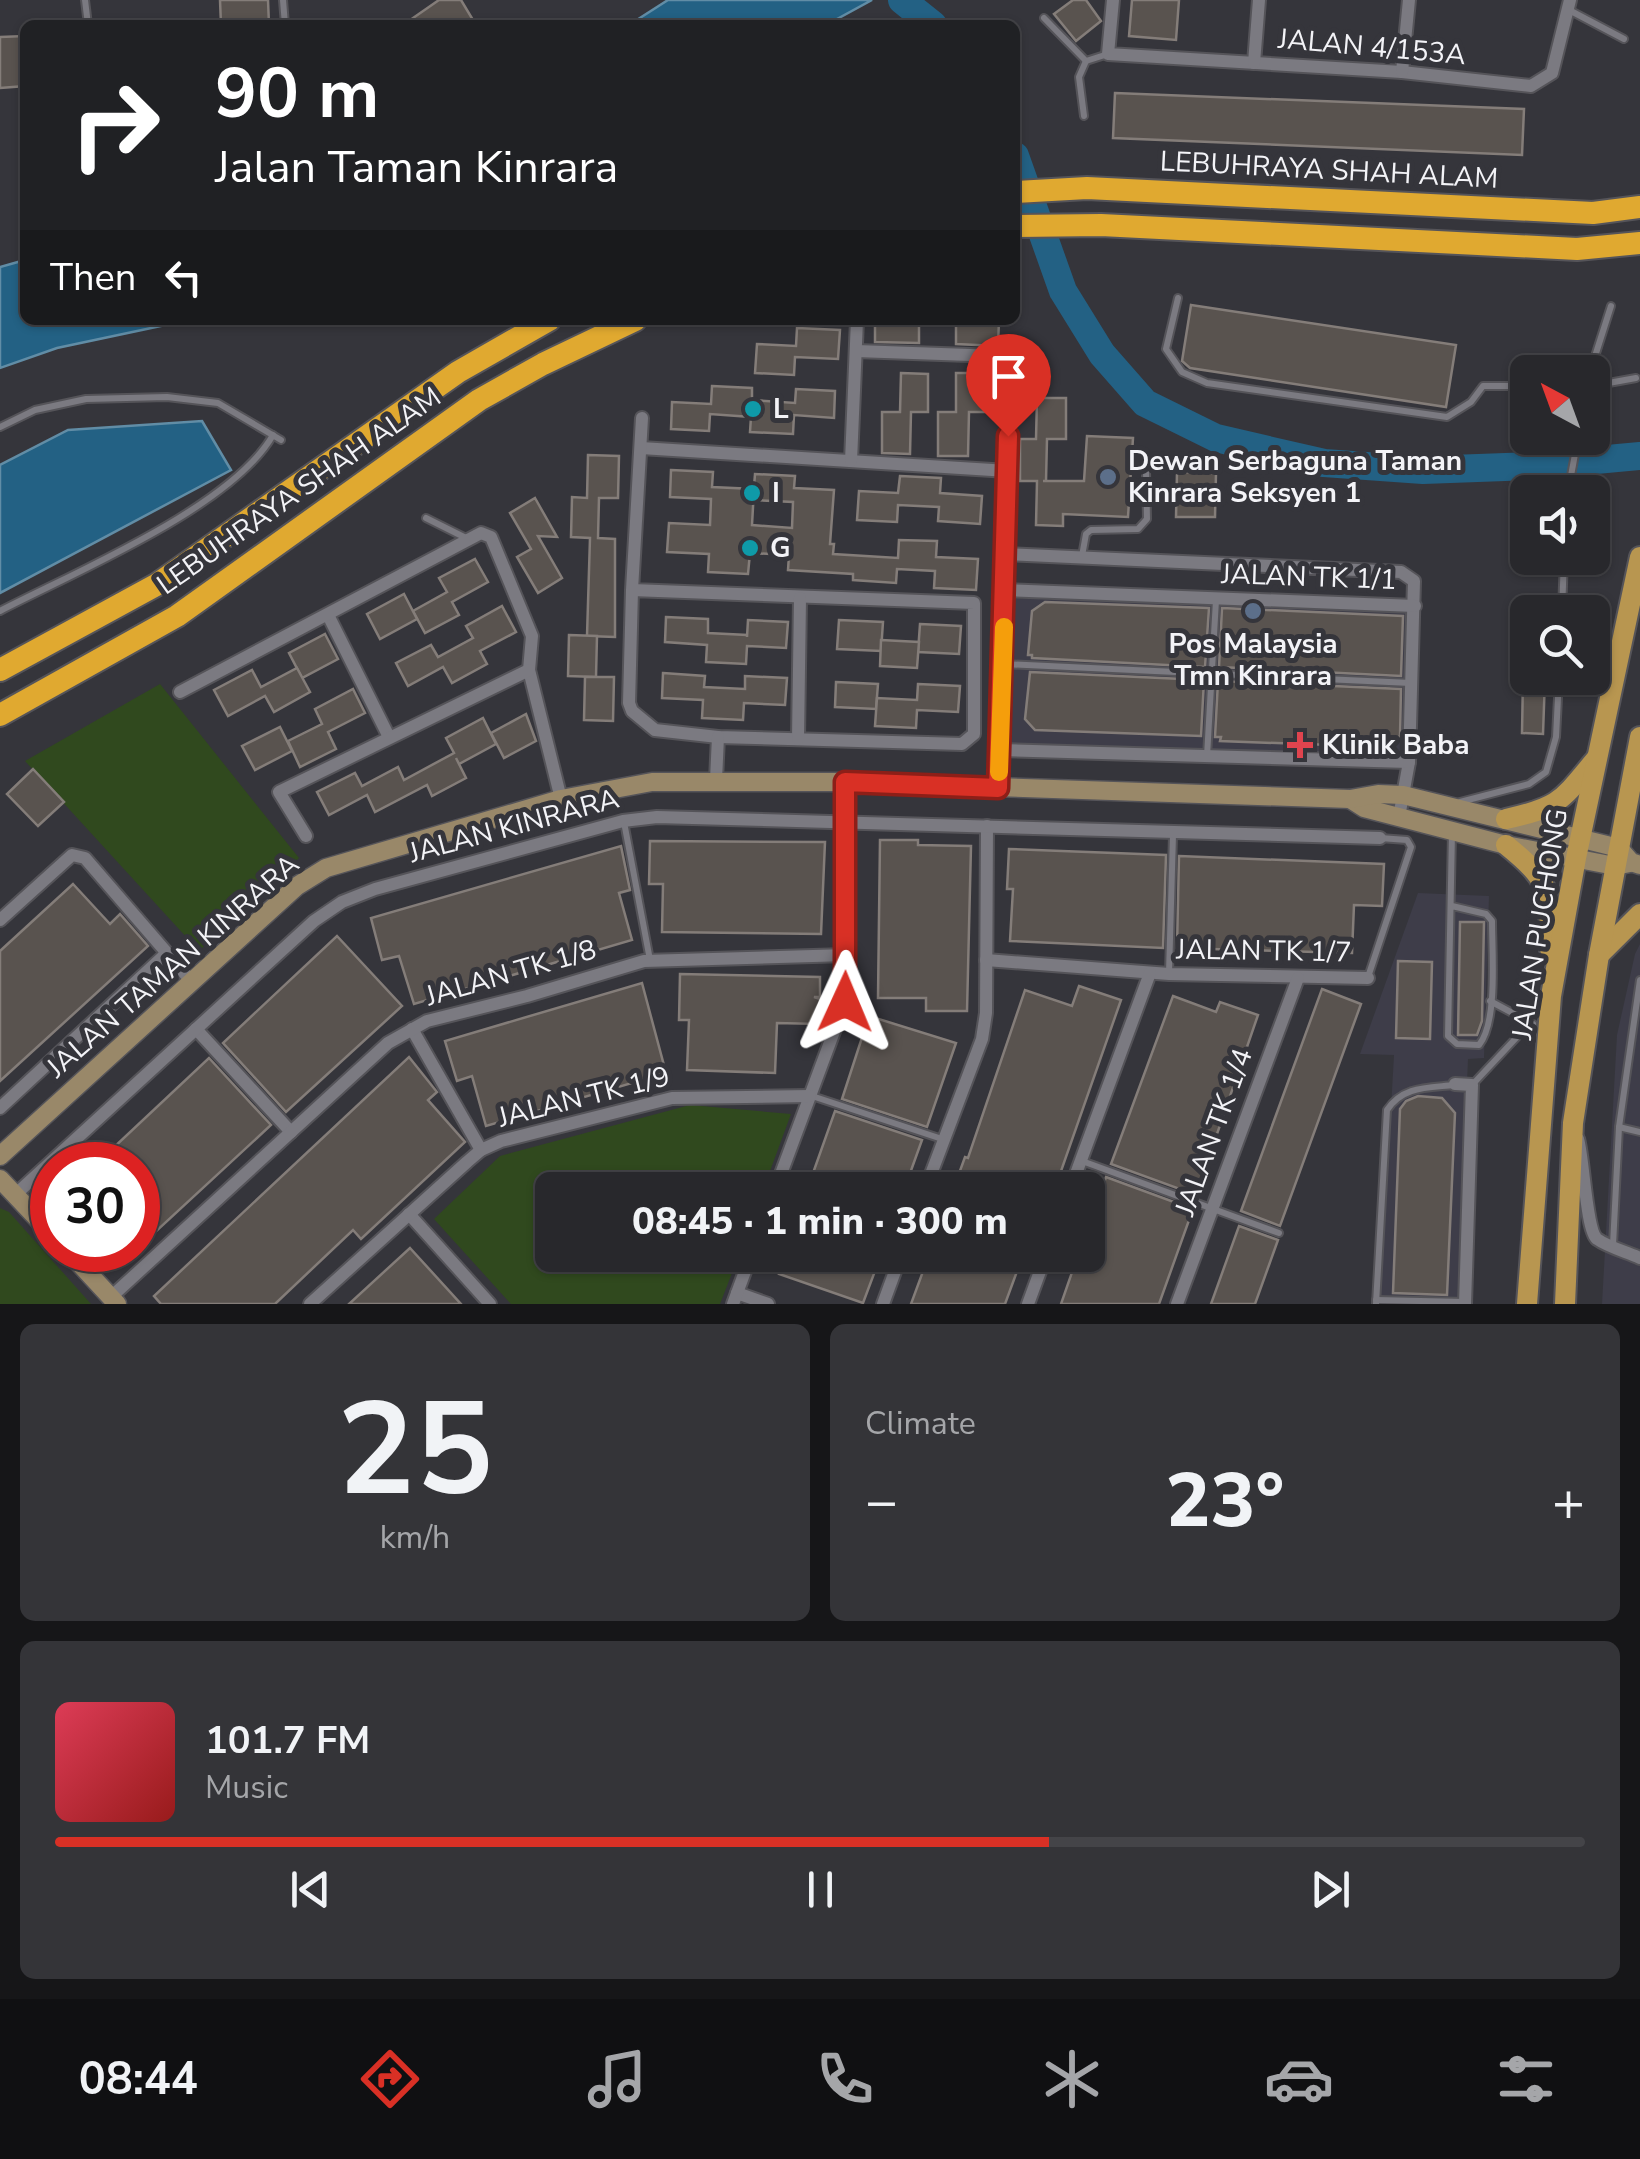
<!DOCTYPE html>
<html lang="en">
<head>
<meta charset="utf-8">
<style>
	body { margin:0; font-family:"Nunito Sans",sans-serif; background:#343438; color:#f1f3f6; height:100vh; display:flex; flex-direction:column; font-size:38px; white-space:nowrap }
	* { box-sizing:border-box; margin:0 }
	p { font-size:32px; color:#a5a6a9 }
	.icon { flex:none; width:55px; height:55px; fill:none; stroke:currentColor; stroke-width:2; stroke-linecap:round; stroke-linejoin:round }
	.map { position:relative; height:1304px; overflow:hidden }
	.sheet { display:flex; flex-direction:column; gap:20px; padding:20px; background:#161618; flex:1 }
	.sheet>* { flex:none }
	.hud { position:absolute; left:20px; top:20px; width:1000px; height:305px; border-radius:15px; box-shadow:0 2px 8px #0004,0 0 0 2px #444448; background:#202124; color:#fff; overflow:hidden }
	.needle { width:65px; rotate:319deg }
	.controls { position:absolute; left:1510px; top:355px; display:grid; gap:20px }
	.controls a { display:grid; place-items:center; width:100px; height:100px; border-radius:15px; background:#28282c; box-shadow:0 2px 8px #0004,0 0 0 2px #444448; font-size:50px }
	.speed { position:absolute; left:30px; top:1142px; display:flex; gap:20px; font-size:50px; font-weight:700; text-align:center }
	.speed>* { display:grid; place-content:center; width:130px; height:130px; border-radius:50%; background:#28282c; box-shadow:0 2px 8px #0004,0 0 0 2px #444448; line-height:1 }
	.speed .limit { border:15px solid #d22; background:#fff; color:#111 }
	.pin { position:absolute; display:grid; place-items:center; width:85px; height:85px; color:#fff; margin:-102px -42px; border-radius:50% 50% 50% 0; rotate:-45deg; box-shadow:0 0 10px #0007 }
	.pin .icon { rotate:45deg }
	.me { position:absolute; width:110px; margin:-55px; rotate:1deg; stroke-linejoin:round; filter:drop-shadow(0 0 8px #0008) }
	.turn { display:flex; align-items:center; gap:35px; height:210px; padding:0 30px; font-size:45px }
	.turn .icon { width:130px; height:130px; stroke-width:2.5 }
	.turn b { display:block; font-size:70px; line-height:85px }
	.then { display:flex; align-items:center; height:95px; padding:0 30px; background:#0003; gap:20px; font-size:38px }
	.big { font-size:75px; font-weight:800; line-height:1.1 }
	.sheet .tile { flex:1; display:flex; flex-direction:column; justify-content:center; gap:15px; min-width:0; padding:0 35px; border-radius:15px; background:#343438 }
	.sheet .dial { align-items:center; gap:0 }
	.dial b { font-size:130px; line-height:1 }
	.song { display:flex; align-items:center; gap:30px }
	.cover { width:120px; height:120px; border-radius:15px; background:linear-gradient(135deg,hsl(350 70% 55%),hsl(0 70% 35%)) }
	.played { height:10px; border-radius:5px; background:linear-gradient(90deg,#d93025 65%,#444448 65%) }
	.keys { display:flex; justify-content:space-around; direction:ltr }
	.heat { display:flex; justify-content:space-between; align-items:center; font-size:55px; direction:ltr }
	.sheet .tiles { flex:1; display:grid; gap:20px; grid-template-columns:1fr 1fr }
	.tile:last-child { grid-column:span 2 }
	.trip { position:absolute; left:535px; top:1172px; width:570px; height:100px; border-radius:15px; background:#28282c; box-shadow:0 2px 8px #0004,0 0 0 2px #444448; font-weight:800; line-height:100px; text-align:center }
	.menu { display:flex; height:160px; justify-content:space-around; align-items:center; background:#101012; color:#a5a6a9 }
	.menu .icon { width:70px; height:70px }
	.menu .current { color:#d93025 }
	.menu b { font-size:45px; color:#f1f3f6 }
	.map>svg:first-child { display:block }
	.built { fill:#3e3d49 }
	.green { fill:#30491e }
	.water { fill:#236184; stroke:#618da6; stroke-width:2.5 }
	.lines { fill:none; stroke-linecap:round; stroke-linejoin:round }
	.river { stroke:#236184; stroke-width:28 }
	.building { fill:#59534f; stroke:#847d79; stroke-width:2.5 }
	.lane-casing { stroke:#555459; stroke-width:10 }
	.street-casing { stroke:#555459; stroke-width:16 }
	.secondary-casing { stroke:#555459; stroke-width:21 }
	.primary-casing { stroke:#555459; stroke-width:24 }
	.highway-casing { stroke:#555459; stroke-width:26 }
	.lane { stroke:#7b7a81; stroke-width:6 }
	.street { stroke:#7b7a81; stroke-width:12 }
	.secondary { stroke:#998869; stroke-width:18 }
	.primary { stroke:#b89650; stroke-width:20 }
	.highway { stroke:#e0a930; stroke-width:22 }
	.route-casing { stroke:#8d1f18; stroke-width:25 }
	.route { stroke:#d93025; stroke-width:18 }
	.slow { stroke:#f59e0b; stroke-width:18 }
	.culture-dot { fill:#0f9aa8; stroke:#35353b; stroke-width:4 }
	.service-dot { fill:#5c6f8a; stroke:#35353b; stroke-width:4 }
	.health-dot { fill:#e0444e; stroke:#35353b; stroke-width:4 }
	.labels { text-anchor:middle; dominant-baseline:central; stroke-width:10; stroke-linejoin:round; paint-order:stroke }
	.street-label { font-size:28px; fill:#f3f3f7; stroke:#35353b }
	.poi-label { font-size:28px; font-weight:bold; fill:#f3f3f7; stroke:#35353b; text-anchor:start }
</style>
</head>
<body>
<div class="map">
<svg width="1640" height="1304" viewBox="0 0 1640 1304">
	<rect width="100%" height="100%" fill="#35353b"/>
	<g class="built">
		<path d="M1012 598 1408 611 1404 756 1007 743Z"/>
		<path d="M1418 893 1489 896 1484 1058 1468 1059 1458 1304H1380L1394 1055 1360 1054Z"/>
		<path d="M1640 944V1304H1602L1617 1035 1635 954Z"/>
	</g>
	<g class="green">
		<path d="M160 684 299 858 199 951 25 761Z"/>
		<path d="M690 1105 791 1114 763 1190H552V1255H739L720 1304H511L434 1219 500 1156Z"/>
		<path d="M0 1208 9 1212 91 1304H0Z"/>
	</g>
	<g class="water">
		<path d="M668 0H872L826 25H629Z"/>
		<path d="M25 260V320H189L57 348 0 368V267Z"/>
		<path d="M202 421 231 470 0 593V465L68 430Z"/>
	</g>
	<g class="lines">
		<g class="river">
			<path d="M902 0 933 25"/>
			<path d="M1015 156 1063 291 1102 354 1145 403 1216 438 1324 463 1423 470 1531 466 1640 456"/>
		</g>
	</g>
	<g class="building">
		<path d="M220 0H268L269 25H221Z"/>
		<path d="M439 0H461L476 25H403Z"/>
		<path d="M1073 0H1086L1101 21 1076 41 1054 14Z"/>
		<path d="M1132 0H1179L1176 40 1129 36Z"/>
		<path d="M25 36V86L0 88V37Z"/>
		<path d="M1115 93 1524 109 1522 155 1113 138Z"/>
		<path d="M1191 305 1456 345 1446 407 1190 368 1182 361Z"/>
		<path d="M875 320H919V343L875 342Z"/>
		<path d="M956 320H999L998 346 956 344Z"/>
		<path d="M797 328 840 330 838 359 795 357 794 375 755 373 757 344 796 346Z"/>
		<path d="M901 373 928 374V412H911L910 454 882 453V412H900Z"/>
		<path d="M956 373H986V412H969L968 456H938V412H956Z"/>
		<path d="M712 386 752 388V400L795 403 796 389 835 391 834 418 794 415 793 434 750 432 751 417 710 414 709 431 671 429 672 402 711 404Z"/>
		<path d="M1037 398H1066V439H1047L1046 481H1043H1084L1087 436 1133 438 1128 517 1063 514V526L1036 525 1037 481H1020V439H1036Z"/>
		<path d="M588 455 619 456 618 498H599L598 538 615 539V637L587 636 590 538 571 537 572 497 587 498Z"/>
		<path d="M671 470 713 472 712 487 754 489 752 525 792 528 793 502 753 500 755 474 795 476 794 488 834 490 830 544H834L833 554 898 558 899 540 937 541 936 557 978 559 976 590 934 588 935 571 897 569 896 583 853 580V574L788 570 789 555 750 553 748 574 708 572 709 554 667 552 669 523 710 525 711 499 670 497Z"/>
		<path d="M1177 472 1216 473 1215 517H1176Z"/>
		<path d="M900 476 941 478 940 493 982 496 980 524 938 521 939 507 898 505 897 522 857 520 859 491 898 493Z"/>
		<path d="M535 498 557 537 538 536 562 578 538 593 517 557 531 549 510 513Z"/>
		<path d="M475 559 488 582 452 602 459 615 425 633 413 611 447 592 439 578Z"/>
		<path d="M404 594 417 619 380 639 367 614Z"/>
		<path d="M1045 602 1209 608 1205 667 1032 658V655H1028L1032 611Z"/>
		<path d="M502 606 516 632 480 651 487 664 452 683 443 667 408 686 396 663 431 645 438 657 473 638 466 626Z"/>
		<path d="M1222 608 1403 616 1401 676 1219 667Z"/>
		<path d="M666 617 708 619V633L747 635V637L748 620 788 622 786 648 747 646 746 664 706 662 707 645 665 642Z"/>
		<path d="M839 620 883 622 881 651 837 649Z"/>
		<path d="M920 624 961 626 959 654 918 652Z"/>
		<path d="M325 634 338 659 302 678 289 653Z"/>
		<path d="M569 635 597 636 596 677 568 676Z"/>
		<path d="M881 640 919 642 917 668 880 666Z"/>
		<path d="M297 668 310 692 274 712 265 696 228 716 214 690 252 670 261 687Z"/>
		<path d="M1030 672 1204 680 1201 736 1035 730 1025 719Z"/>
		<path d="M663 673 705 676 704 687 745 689V676L787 678 785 705 744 703 743 720 702 718 703 700 662 698Z"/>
		<path d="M585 677H614L613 721 584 720Z"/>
		<path d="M1523 678H1545L1543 734 1522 733Z"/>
		<path d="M1218 681 1401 689 1400 736 1386 747 1220 741 1221 737H1215Z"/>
		<path d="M836 682 878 684 876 709 835 707Z"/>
		<path d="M918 684 960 686 958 712 917 710 916 728 875 726 877 698 917 700Z"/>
		<path d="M353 689 365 713 328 732 336 749 300 767 288 741 322 724 315 709Z"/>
		<path d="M526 714 536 741 504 758 491 733Z"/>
		<path d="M483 718 496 744 459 764 456 758 466 778 432 796 427 785 375 812 367 795 329 815 317 792 355 773 362 786 398 767 404 780 454 753 446 738Z"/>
		<path d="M280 727 292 751 255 770 242 746Z"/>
		<path d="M33 769 64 802 38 826 7 794Z"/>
		<path d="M880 840H918V845L971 846 967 1011H926V998H878Z"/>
		<path d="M650 841 825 842 821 934 662 932 663 884H649Z"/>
		<path d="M621 846 630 890 619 893 632 940 414 1004 399 956 382 960 371 918Z"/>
		<path d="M1009 849 1166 855 1163 948 1010 941 1013 889H1007Z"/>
		<path d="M1179 856 1384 864 1382 906 1354 905 1352 953 1177 948Z"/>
		<path d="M73 884 110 924 120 914 148 946 0 1081V951Z"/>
		<path d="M1460 922H1484L1482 1021 1477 1035H1458Z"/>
		<path d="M337 936 402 1006 286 1112 223 1043Z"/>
		<path d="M1398 961 1432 962 1430 1039 1396 1038Z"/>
		<path d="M680 974 820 977V997H814L820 999 819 1024 777 1023 775 1073 687 1070 689 1020H679Z"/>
		<path d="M642 983 666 1073 486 1126 472 1076 457 1081 445 1041Z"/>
		<path d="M1079 986 1121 1000 1060 1174 1053 1172 1047 1190H953L965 1157 968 1158 1025 990 1072 1006Z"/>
		<path d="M1322 989 1361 1004 1280 1226 1241 1211Z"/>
		<path d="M1173 996 1216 1012 1220 1002 1258 1015 1196 1195 1111 1164Z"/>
		<path d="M869 1016 956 1043 927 1127 842 1099Z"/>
		<path d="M409 1057 437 1092 428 1100 465 1142 361 1239 353 1230 275 1304H161L154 1296Z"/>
		<path d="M209 1058 271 1125 138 1248V1165H95Z"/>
		<path d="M1418 1096 1442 1098 1455 1113 1447 1295 1393 1293 1400 1109 1406 1101Z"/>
		<path d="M835 1111 922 1140 904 1190H807Z"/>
		<path d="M1106 1177 1193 1209 1159 1304H1061L1078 1255H1088V1229Z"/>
		<path d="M1239 1226 1278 1240 1255 1304H1211Z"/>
		<path d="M410 1248 461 1304H349Z"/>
		<path d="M785 1255H881L863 1303 779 1274Z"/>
		<path d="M929 1255H1023L1005 1304H911Z"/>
	</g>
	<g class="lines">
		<g class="lane-casing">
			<g id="lane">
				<path d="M85 0 88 25"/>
				<path d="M283 0 285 25"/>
				<path d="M1569 10 1624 39"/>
				<path d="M1044 18 1086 61 1108 54"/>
				<path d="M1084 116 1079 77 1086 61"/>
				<path d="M1178 298 1166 349 1182 372 1207 383 1447 417 1471 402 1483 386H1528"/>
				<path d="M1590 372 1611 306"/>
				<path d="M1592 386 1636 378"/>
				<path d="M0 427 35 410 86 399 167 397 218 403 281 440"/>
				<path d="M1568 492 1578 438"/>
				<path d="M426 518 466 538"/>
				<path d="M1082 556 1086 534 1091 530 1138 529 1147 519 1146 470"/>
				<path d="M0 611C75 572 232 507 273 435"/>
				<path d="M1562 612 1564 558"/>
				<path d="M1004 664 1411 683"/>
				<path d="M1207 756 1216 600"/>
				<path d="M1460 802 1529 784 1546 772 1556 737 1559 678"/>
				<path d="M624 822 650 960"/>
				<path d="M1452 832 1448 1036 1457 1044 1479 1045C1498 1022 1492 952 1492 921L1486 914 1452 906"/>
				<path d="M1169 973 1173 835"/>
				<path d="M1368 977 1411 847 1407 840 1380 838"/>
				<path d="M1490 1001 1533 1024"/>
				<path d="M1473 1084 1530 1023"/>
				<path d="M812 1096 942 1139"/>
				<path d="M1619 1127 1640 1132"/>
				<path d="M1082 1161 1279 1233"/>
				<path d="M1613 1245 1619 1127 1640 980"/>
				<path d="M1376 1300 1465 1302"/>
				<path d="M1376 1304 1387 1110C1403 1086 1427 1088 1454 1085"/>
			</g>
		</g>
		<g class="street-casing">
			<g id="street">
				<path d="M1113 0 1108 54 1402 72 1531 86 1552 73 1570 0"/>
				<path d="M1254 63 1259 0"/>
				<path d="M1402 72 1409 0"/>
				<path d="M856 351 998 356 1007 365 1008 471 998 788"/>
				<path d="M641 448 1008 471"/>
				<path d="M851 461 857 320"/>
				<path d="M1006 554 1401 572 1414 581 1409 762 1399 817"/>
				<path d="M632 590 974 603V734L962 744 718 737 655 730 632 711 629 703 632 590 642 418"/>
				<path d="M1005 590 1415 606"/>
				<path d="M328 615 389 737"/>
				<path d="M180 692 481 533 491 537 532 636 529 670 561 799"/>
				<path d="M798 739 800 598"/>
				<path d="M1000 750 1409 762"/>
				<path d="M716 780 718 737"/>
				<path d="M306 836 279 792 529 670"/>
				<path d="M0 920 72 855 85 858 192 982"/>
				<path d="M986 960 1169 974 1368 978"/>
				<path d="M196 1029 291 1132"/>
				<path d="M412 1029 481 1150"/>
				<path d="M1455 1084 1472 1085 1465 1304"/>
				<path d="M0 1108 167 953"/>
				<path d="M1578 1139C1584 1160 1586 1230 1597 1239 1608 1247 1627 1252 1640 1258"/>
				<path d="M775 1190 845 1002V782"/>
				<path d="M925 1190 982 1039 986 1013 987 826"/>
				<path d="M1070 1190 1150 973"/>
				<path d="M16 1194 314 921 342 902 375 889 623 821 657 817 1380 838"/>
				<path d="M409 1214 490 1304"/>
				<path d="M737 1293 768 1304"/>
				<path d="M111 1297 388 1043 427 1021 527 996 644 961 847 955"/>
				<path d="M310 1304 467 1162 481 1150 501 1141 672 1098 810 1096"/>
				<path d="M733 1304 751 1255"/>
				<path d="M883 1304 901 1255"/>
				<path d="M1028 1304 1046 1255"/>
				<path d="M1177 1304 1298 978"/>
			</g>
		</g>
		<g class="secondary-casing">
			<g id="secondary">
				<path d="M1350 799 1364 808 1506 845 1615 866 1630 863"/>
				<path d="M0 1156 297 886 326 868 561 799 652 782H845L1350 799 1378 794 1403 795 1619 848 1631 862 1640 865"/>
				<path d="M0 1179 52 1234"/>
				<path d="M67 1250 117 1304"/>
			</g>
		</g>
		<g class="primary-casing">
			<g id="primary">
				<path d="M1506 819C1560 807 1561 801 1596 759"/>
				<path d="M1506 845C1553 883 1549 891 1550 949"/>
				<path d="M1599 955 1640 914"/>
				<path d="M1527 1304 1551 996 1576 858 1640 557"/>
				<path d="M1565 1304 1573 1123 1599 955 1640 737"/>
			</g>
		</g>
		<g class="highway-casing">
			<g id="highway">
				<path d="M1015 192 1087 188 1593 213 1640 207"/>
				<path d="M1015 226 1101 225 1577 249 1640 243"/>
				<path d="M0 670 156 585 458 372 549 320"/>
				<path d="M0 715 177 616 479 400 543 364 635 320"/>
			</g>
		</g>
		<use href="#lane" class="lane"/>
		<use href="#street" class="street"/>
		<use href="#secondary" class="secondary"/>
		<use href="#primary" class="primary"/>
		<use href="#highway" class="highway"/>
	</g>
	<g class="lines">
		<g class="route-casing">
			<path id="route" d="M845 1002V782L998 788 1008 436"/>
		</g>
		<use href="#route" class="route"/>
		<path class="slow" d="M999 772 1004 627"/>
	</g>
	<g class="culture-dot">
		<circle cx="753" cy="409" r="10"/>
		<circle cx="752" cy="493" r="10"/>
		<circle cx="750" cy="548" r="10"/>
	</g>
	<g class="service-dot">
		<circle cx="1108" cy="477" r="10"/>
		<circle cx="1253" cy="611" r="10"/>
	</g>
	<path class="health-dot" d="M1295 730h10v10h10v10h-10v10h-10v-10h-10v-10h10z"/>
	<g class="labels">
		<g class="street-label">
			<text transform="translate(1372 47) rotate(5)">JALAN 4/153A</text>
			<text transform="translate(1329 170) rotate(3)">LEBUHRAYA SHAH ALAM</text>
			<text transform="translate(299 491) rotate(-35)">LEBUHRAYA SHAH ALAM</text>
			<text transform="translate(1309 577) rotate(2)">JALAN TK 1/1</text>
			<text transform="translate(514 826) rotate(-15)">JALAN KINRARA</text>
			<text transform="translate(1540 924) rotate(-81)">JALAN PUCHONG</text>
			<text transform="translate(1264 951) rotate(1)">JALAN TK 1/7</text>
			<text transform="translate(173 966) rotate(-41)">JALAN TAMAN KINRARA</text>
			<text transform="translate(511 973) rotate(-16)">JALAN TK 1/8</text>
			<text transform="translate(584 1097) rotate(-14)">JALAN TK 1/9</text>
			<text transform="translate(1214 1132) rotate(-70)">JALAN TK 1/4</text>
		</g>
		<g class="poi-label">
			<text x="773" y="409">L</text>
			<text x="1128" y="461">Dewan Serbaguna Taman<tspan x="1128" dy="32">Kinrara Seksyen 1</tspan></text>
			<text x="772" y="493">I</text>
			<text x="770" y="548">G</text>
			<text x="1253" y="644" text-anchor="middle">Pos Malaysia<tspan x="1253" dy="32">Tmn Kinrara</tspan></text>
			<text x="1322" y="745">Klinik Baba</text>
		</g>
	</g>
</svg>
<div class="controls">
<a><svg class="needle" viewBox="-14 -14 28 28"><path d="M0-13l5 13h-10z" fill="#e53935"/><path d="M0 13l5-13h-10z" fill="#a5a6a9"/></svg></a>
<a><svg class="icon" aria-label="sound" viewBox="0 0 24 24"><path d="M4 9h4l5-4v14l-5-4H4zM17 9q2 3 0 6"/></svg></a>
<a><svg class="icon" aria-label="search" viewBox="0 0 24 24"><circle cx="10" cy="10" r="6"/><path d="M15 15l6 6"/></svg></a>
</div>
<div class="speed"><div class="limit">30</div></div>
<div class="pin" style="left:1008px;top:436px;background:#d93025"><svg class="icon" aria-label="arrive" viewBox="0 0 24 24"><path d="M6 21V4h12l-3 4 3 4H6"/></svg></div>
<svg class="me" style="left:845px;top:1002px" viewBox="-20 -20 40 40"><path d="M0-17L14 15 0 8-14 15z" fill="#d93025" stroke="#fff" stroke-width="4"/></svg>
<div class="trip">08:45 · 1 min · 300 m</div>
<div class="hud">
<div class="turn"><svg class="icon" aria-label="right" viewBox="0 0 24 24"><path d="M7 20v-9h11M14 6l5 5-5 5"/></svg><div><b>90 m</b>Jalan Taman Kinrara</div></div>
<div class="then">Then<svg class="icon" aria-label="left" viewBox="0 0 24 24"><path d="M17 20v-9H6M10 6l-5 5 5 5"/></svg></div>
</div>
</div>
<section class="sheet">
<div class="tiles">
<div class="tile dial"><b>25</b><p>km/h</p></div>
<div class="tile"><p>Climate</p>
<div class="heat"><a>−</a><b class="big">23°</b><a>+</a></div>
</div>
<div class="tile">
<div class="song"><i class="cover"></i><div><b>101.7 FM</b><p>Music</p></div></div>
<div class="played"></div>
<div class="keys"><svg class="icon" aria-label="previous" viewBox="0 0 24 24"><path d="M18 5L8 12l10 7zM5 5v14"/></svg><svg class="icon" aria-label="pause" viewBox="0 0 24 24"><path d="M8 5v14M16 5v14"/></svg><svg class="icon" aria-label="next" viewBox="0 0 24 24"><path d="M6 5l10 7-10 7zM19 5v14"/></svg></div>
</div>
</div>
</section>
<nav class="menu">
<b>08:44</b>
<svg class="icon current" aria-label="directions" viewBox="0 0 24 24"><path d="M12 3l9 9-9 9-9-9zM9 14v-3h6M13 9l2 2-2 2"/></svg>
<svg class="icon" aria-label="music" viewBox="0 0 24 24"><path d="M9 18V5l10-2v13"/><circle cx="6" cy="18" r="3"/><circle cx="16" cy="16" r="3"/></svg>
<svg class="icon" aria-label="phone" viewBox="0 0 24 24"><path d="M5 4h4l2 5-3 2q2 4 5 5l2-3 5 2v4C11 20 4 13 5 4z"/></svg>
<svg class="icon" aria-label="climate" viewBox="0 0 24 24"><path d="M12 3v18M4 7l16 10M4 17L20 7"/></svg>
<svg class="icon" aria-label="car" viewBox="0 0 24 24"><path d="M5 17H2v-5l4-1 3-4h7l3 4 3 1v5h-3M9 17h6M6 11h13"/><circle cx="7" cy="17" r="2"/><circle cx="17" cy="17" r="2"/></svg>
<svg class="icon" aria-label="filters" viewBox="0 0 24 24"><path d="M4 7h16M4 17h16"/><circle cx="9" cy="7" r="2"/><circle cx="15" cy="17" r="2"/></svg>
</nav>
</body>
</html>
